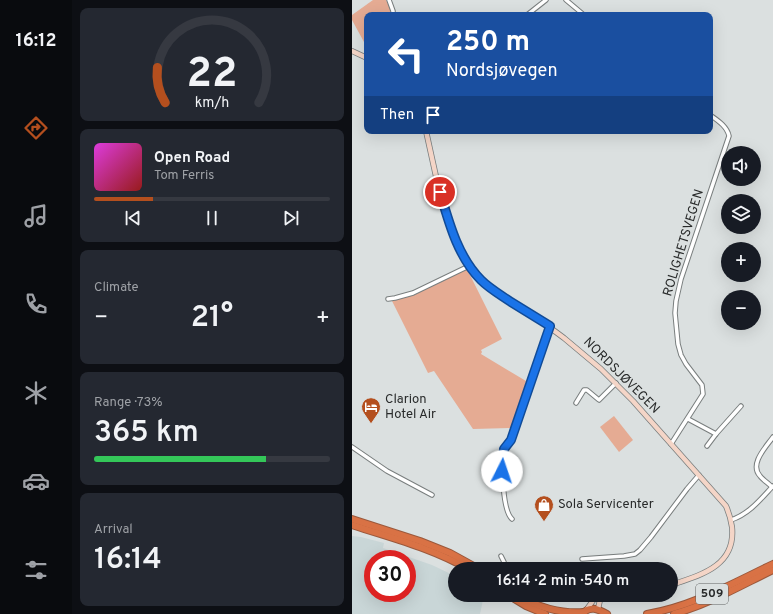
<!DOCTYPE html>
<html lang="en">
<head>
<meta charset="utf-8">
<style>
	body { margin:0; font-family:Overpass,sans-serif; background:#242831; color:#f1f3f6; height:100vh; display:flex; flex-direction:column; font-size:15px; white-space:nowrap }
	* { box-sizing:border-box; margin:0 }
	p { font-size:13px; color:#9ea1a6 }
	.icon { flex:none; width:22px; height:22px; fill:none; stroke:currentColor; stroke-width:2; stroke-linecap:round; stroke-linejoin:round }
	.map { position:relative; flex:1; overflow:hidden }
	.drawer { display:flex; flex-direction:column; gap:8px; padding:8px; background:#0d0f14; width:280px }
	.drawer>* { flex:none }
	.banner { position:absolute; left:12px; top:12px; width:349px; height:122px; border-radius:8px; box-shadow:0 4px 16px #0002; background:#1a4fa0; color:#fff; overflow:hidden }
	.buttons { position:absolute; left:369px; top:146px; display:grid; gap:8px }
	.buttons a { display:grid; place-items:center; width:40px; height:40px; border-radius:50%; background:#171b24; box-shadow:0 4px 16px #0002; font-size:20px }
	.speed { position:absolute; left:12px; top:550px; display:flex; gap:8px; font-size:20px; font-weight:700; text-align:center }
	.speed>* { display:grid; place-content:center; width:52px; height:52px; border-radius:50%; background:#171b24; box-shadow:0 4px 16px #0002; line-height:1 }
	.speed .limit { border:6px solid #d22; background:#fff; color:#111 }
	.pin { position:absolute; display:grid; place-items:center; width:34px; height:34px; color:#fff; margin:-17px; border:2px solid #fff; border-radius:50%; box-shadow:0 1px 4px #0007 }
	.me { position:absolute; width:44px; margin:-22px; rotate:4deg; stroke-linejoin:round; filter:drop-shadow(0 0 3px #0008) }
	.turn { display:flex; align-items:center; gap:14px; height:84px; padding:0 16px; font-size:18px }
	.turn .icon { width:52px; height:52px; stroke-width:2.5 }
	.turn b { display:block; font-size:28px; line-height:34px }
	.then { display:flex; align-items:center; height:38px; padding:0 16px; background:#0003; gap:8px; font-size:15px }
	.big { font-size:30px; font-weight:600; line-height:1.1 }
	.drawer .card { flex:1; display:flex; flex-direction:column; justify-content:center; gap:6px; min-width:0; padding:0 14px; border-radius:8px; background:#242831 }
	.drawer .dial { align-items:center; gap:0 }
	.dial svg { height:104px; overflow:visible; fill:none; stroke:#363941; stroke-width:7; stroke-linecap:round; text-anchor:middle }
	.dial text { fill:#f1f3f6; stroke:none }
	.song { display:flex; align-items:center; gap:12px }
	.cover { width:48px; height:48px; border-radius:6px; background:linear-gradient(135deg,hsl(300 70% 55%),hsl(0 70% 35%)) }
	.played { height:4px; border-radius:2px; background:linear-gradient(90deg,#b44f1e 25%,#363941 25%) }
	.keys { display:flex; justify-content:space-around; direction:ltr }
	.heat { display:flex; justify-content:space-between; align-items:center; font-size:22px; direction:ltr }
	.charge { height:6px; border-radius:3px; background:linear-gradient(90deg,#34c759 73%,#363941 0) }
	.trip { position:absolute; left:96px; top:562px; width:230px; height:40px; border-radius:20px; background:#171b24; box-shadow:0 4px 16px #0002; font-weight:600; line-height:40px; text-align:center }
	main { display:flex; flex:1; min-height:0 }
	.tabs { display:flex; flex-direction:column; width:72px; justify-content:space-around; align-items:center; background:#090b0e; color:#9ea1a6 }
	.tabs .icon { width:28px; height:28px }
	.tabs .current { color:#b44f1e }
	.tabs b { font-size:18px; color:#f1f3f6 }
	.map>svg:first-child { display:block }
	.built { fill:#c9d6d7; fill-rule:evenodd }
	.green { fill:#e5ab93 }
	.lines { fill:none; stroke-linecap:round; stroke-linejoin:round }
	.street-casing { stroke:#797e7e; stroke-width:5.5 }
	.secondary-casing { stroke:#797e7e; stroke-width:6 }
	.highway-casing { stroke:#9b593c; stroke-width:8 }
	.street { stroke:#fff; stroke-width:3.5 }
	.secondary { stroke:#f4d5c7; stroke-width:4.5 }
	.highway { stroke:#d97245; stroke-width:6 }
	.route-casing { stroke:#114b97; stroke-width:10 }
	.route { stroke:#1a73e8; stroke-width:7 }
	.labels { text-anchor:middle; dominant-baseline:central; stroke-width:3; stroke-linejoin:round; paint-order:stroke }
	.shield { fill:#dbe0e0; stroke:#5e6161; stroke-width:1 }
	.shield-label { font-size:12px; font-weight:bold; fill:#282a2a }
	.street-label { font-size:13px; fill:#282a2a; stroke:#dbe0e0 }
	.poi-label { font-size:13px; fill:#282a2a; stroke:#dbe0e0; text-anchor:start }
</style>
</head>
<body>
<main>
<nav class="tabs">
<b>16:12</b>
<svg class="icon current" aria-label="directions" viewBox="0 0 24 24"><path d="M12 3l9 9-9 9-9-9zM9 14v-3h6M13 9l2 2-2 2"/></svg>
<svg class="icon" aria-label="music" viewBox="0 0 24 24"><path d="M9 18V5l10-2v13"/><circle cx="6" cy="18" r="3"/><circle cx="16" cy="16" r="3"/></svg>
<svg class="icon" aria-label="phone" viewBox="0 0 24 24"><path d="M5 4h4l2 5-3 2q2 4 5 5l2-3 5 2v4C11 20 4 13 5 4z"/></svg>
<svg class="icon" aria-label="climate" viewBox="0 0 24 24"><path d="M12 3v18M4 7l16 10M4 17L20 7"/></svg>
<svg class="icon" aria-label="car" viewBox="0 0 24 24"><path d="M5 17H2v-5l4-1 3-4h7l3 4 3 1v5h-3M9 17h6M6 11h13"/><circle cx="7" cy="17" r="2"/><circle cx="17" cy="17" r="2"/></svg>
<svg class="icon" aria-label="filters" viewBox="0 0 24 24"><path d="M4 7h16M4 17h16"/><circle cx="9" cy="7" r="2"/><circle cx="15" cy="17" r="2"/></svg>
</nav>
<section class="drawer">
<div class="card dial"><svg viewBox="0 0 100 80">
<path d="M14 69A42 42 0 1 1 86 69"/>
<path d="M14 69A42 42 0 0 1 8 42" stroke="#b44f1e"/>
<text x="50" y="56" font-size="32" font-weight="700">22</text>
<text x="50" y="72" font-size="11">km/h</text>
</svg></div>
<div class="card">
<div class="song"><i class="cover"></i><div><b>Open Road</b><p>Tom Ferris</p></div></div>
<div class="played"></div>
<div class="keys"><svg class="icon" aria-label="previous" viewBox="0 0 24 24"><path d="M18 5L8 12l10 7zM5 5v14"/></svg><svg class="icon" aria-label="pause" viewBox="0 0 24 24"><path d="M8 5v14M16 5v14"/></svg><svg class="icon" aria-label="next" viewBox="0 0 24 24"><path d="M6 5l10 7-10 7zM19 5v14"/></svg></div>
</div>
<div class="card"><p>Climate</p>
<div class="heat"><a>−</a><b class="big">21°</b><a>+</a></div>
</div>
<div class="card"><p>Range · 73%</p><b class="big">365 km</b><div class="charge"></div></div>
<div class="card"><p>Arrival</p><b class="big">16:14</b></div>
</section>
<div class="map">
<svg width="421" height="614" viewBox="0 0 421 614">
	<rect width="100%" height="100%" fill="#dbe0e0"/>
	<path class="built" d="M0 536 9 537 32 543 31 548 80 565 103 576V595H132L128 614H0ZM21 559H55V593H21Z"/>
	<g class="green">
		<path d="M21 0H34L38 8 39 15H15V40L12 42 0 20V15Z"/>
		<path d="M115 269 150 339 129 350 130 352 129 354 174 381 172 390 173 391 160 428 121 429 82 371 76 373 40 301 62 295Z"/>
		<path d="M262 416 281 440 267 452 248 427Z"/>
	</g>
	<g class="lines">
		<g class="street-casing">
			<g id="street">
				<path d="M37 0 41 11V15"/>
				<path d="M214 0 232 15"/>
				<path d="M175 15 194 0"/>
				<path d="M36 299 43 298 61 293 117 266"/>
				<path d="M224 403 232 390H235L247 400 264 383"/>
				<path d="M336 419 364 434"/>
				<path d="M319 444 351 394 350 385 334 364 329 355 326 344 323 313 324 301 329 279 377 136C375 126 365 120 358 115"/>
				<path d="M355 446 364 434 389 406"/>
				<path d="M0 447 35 471 80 495"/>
				<path d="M420 487C416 483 411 480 408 476 397 464 414 447 421 437"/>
				<path d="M160 519C150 510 150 466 151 452L152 449 159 440 198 326"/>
				<path d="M379 520C397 514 408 500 421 486"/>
				<path d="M149 556 152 562 153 569"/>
				<path d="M230 559 272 556 283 554 288 550 299 537 335 489 347 475"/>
			</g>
		</g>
		<g class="secondary-casing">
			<g id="secondary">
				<path d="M0 51 15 58"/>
				<path d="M74 131 85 181 96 220 103 238 109 252 123 273 130 281 140 289 185 318 212 338 249 369 281 401 374 506C377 513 379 520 380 527 384 566 349 575 319 585"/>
				<path d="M235 609 245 595"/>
				<path d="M246 609 248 600 251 595"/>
			</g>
		</g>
		<g class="highway-casing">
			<g id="highway">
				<path d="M0 519 68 541 98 553 127 569"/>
				<path d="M0 525C39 538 80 548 116 569"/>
				<path d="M156 595 174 606 193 614"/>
				<path d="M165 595C184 607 210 614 232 612"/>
				<path d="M230 614C238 605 246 609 255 614"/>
				<path d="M295 614C341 606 379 584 421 564"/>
				<path d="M322 614C357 604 388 586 421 570"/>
			</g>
		</g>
		<use href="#street" class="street"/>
		<use href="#secondary" class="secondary"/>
		<use href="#highway" class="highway"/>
	</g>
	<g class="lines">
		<g class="route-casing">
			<path id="route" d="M88 192C97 223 106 257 129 280 138 289 149 295 159 302 172 310 185 318 198 326L159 440 152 449 150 471"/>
		</g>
		<use href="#route" class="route"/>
	</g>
	<defs>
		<g id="hotel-pin" transform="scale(1)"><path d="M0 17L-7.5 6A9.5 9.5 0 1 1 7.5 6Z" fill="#b44f1e" stroke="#dbe0e0"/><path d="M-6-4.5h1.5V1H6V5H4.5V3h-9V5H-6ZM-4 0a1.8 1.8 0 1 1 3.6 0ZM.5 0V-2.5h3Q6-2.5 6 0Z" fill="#fff"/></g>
		<g id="shop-pin" transform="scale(1)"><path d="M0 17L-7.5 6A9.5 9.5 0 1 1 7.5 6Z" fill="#b44f1e" stroke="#dbe0e0"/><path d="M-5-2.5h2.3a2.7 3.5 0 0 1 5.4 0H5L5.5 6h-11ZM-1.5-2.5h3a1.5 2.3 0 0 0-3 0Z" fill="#fff"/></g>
	</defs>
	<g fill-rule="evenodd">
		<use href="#hotel-pin" x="19" y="407"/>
		<use href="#shop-pin" x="192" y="505"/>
	</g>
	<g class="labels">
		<rect class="shield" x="344" y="584" width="32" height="20" rx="3"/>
		<g class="shield-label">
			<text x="360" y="594">509</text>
		</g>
		<g class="street-label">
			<text transform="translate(332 243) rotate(-73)">ROLIGHETSVEGEN</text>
			<text transform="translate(269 376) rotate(45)">NORDSJØVEGEN</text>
		</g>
		<g class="poi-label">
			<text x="33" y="400">Clarion<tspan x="33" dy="15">Hotel Air</tspan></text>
			<text x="206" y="505">Sola Servicenter</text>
		</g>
	</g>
</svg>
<div class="buttons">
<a><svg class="icon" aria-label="sound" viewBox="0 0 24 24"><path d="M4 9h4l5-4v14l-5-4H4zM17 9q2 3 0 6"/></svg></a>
<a><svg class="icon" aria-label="layers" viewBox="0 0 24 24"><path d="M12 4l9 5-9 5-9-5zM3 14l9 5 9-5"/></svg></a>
<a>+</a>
<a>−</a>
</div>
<div class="speed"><div class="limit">30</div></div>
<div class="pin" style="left:88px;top:192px;background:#d93025"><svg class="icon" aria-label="arrive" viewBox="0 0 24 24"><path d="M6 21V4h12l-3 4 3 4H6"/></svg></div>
<svg class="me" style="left:150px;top:471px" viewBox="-20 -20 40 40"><circle r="19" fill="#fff"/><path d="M0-13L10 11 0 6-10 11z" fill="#1a73e8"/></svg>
<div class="trip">16:14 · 2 min · 540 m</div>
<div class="banner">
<div class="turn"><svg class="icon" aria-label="left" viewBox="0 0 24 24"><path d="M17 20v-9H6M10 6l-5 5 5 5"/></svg><div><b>250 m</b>Nordsjøvegen</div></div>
<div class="then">Then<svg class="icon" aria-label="arrive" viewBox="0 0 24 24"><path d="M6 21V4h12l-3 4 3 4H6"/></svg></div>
</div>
</div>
</main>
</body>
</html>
